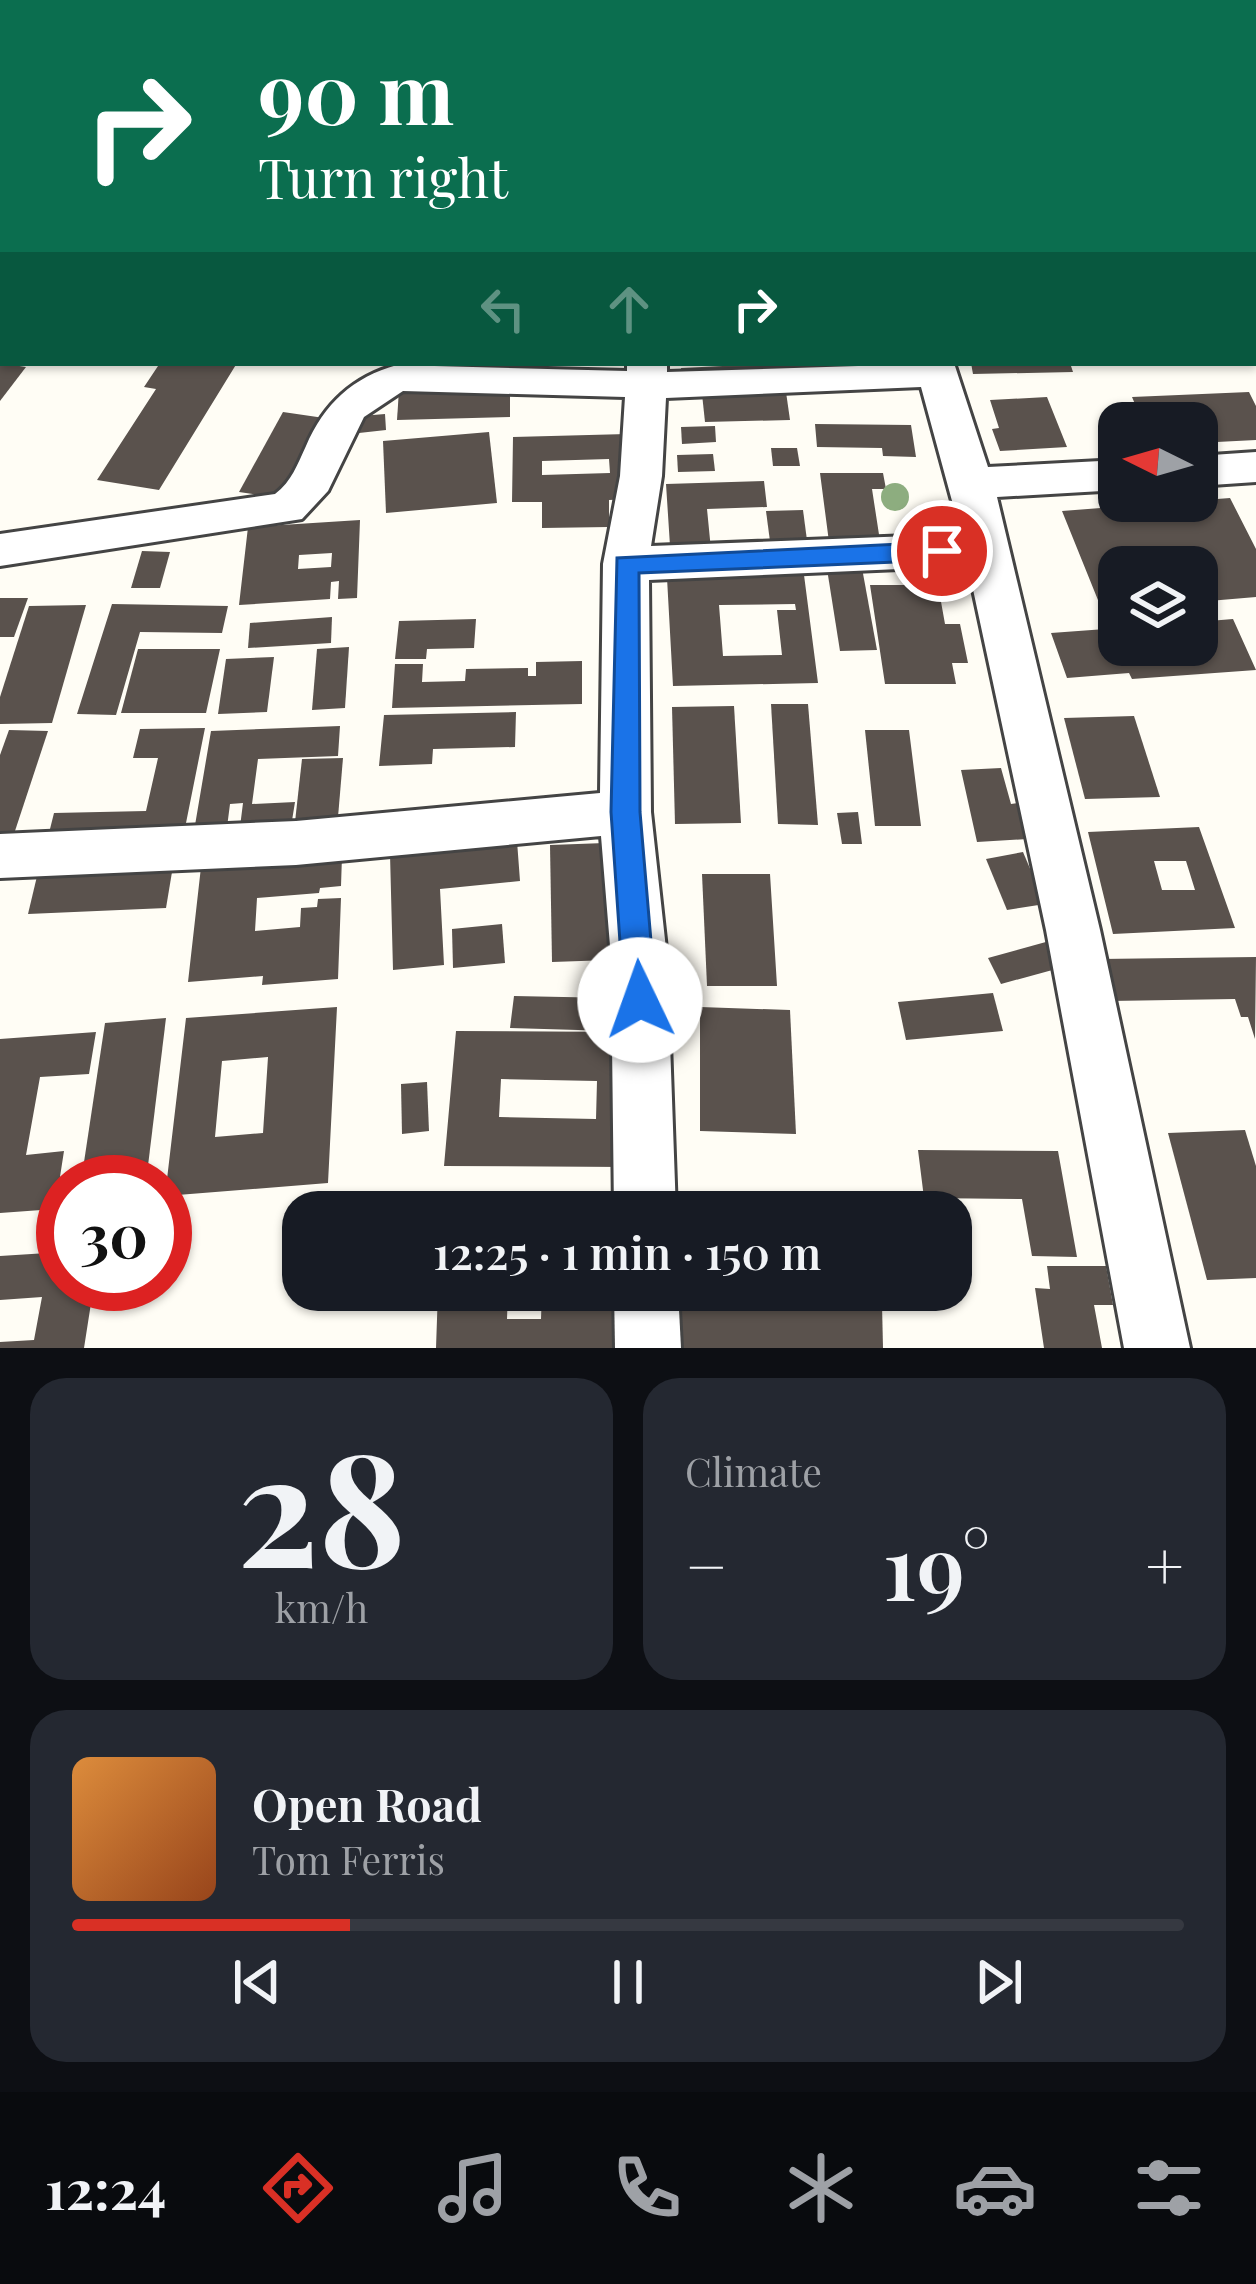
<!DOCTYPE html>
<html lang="en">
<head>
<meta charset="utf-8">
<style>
	body { margin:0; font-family:"Playfair Display",serif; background:#242831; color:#f1f3f6; height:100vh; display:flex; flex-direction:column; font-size:45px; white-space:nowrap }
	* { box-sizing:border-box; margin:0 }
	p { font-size:39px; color:#9ea1a6 }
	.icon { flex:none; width:66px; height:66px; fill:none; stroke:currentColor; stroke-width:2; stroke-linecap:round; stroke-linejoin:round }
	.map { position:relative; height:1348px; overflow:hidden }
	.details { display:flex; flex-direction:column; gap:30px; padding:30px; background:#0d0f14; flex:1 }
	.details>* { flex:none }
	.banner { position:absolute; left:0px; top:0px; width:1257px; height:366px; box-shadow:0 3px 9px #0004; background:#0b6e4f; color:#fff; overflow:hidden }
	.needle { width:78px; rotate:275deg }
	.tools { position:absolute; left:1098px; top:402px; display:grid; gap:24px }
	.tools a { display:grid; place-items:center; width:120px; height:120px; border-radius:24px; background:#171b24; box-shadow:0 3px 9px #0004; font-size:60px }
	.speed { position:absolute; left:36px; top:1155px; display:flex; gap:24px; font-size:60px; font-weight:700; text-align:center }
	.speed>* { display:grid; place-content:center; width:156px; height:156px; border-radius:50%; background:#171b24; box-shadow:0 3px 9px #0004; line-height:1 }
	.speed .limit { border:18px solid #d22; background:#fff; color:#111 }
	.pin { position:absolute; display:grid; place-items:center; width:102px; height:102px; color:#fff; margin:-51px; border:6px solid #fff; border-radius:50%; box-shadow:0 3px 12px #0007 }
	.me { position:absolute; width:132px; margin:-66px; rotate:357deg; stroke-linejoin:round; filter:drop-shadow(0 0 9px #0008) }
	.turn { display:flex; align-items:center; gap:42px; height:252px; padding:0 60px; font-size:54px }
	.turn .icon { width:156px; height:156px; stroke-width:2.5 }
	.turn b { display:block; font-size:84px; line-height:102px }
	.lanes { display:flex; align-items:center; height:114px; padding:0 60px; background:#0003; justify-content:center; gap:60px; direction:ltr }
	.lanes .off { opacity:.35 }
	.big { font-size:90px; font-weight:600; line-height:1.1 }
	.details .widget { flex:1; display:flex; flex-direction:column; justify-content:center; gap:18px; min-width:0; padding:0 42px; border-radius:36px; background:#242831 }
	.details .dial { align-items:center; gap:0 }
	.dial b { font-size:156px; line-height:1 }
	.song { display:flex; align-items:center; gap:36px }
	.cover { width:144px; height:144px; border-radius:18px; background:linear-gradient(135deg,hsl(30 70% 55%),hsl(20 70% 35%)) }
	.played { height:12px; border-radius:6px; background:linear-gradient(90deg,#d93025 25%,#363941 25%) }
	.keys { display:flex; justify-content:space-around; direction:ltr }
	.heat { display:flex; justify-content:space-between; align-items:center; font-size:66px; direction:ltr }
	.details .tiles { flex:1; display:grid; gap:30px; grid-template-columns:1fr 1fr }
	.widget:last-child { grid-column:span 2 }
	.trip { position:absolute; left:282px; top:1191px; width:690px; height:120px; border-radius:36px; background:#171b24; box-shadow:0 3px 9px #0004; font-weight:600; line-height:120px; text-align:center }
	.tab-bar { display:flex; height:192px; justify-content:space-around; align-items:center; background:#090b0e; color:#9ea1a6 }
	.tab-bar .icon { width:84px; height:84px }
	.tab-bar .active { color:#d93025 }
	.tab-bar b { font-size:54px; color:#f1f3f6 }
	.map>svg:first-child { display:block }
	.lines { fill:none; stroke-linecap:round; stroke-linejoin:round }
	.stream { stroke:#3f96cf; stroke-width:9 }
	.building { fill:#5a524d; fill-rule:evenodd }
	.minor-casing { stroke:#444; stroke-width:6 }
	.minor { fill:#fff; fill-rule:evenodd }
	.tree { fill:#8dad7f }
	.route { fill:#1a73e8; stroke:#114b97; stroke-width:3 }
</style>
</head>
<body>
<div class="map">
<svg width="1256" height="1348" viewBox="0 0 1256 1348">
	<rect width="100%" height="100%" fill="#fffdf5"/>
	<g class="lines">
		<path class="stream" d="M403 3 409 0"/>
	</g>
	<g class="building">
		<path d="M0 363 26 367 0 401Z"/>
		<path d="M160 363H237L159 490 97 480 156 389 144 387Z"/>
		<path d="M785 363 789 376 683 383 681 368Z"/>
		<path d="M971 363H1070L1073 372 973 374Z"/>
		<path d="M510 386V417L397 420 399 390Z"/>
		<path d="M786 392 790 420 705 422 702 394Z"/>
		<path d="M1249 392 1256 406V440L1197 443V423H1143L1132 397Z"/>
		<path d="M1047 397 1067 447 1000 451 992 429 999 428 990 400Z"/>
		<path d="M283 412 331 419 292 500 239 492Z"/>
		<path d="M385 414 386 430 350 434 349 417Z"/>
		<path d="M815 424 911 425 916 457 883 456 882 448 817 447Z"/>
		<path d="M715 426 716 442 682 444 681 427Z"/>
		<path d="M489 432 497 503 386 513 383 441Z"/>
		<path d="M627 434 630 499 609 500V527L542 528V502H512L513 437ZM609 459 610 473 542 475V461Z"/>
		<path d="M771 448H797L800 466H773Z"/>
		<path d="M713 454 715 471 678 472 677 455Z"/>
		<path d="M820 473H883L886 489H872L880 541 829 542Z"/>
		<path d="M764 481 767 507 707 509 712 560 671 561 666 484Z"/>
		<path d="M1230 498 1256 549V597L1197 602V567H1119V608L1102 610 1062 511Z"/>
		<path d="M803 510 808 548 771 549 766 511Z"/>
		<path d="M360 520 357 598 338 599 339 581 331 582 330 599 239 605 248 527ZM332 553 331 567 298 569 299 555Z"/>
		<path d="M142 551 170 552 160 588H131Z"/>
		<path d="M862 568 877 650 840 651 827 569Z"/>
		<path d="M804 575 818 683 673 686 667 578ZM795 604 796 610H777L782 655 723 656 719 605Z"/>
		<path d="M870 585H938L945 624H960L968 663H952L956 684H885Z"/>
		<path d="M0 598H28L14 637H0Z"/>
		<path d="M112 604 228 606 222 633 140 632 116 715 77 714Z"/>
		<path d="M86 605 52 723 0 724V697L29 606Z"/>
		<path d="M332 617 331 643 248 648 250 623Z"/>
		<path d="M476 619 474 648 427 649 426 659H395L399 621Z"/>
		<path d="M1233 619 1256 670 1132 679 1129 673 1067 678 1051 633 1119 628V645H1197V622Z"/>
		<path d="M349 647 345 708 312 710 317 649Z"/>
		<path d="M138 649H220L206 713H121Z"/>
		<path d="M274 657 267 712 218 714 226 659Z"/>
		<path d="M582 661V704L392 708 395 664H423L422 682 465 681 466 669 528 668V676H536V662Z"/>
		<path d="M771 704H808L818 825 778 824Z"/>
		<path d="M734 706 741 823 675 824 672 707Z"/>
		<path d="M516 712 515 747 433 749 432 764 379 766 384 715Z"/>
		<path d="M1134 716 1160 797 1085 799 1064 718Z"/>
		<path d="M340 726 338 756 258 759 252 804 295 802 290 833 239 835 243 803 230 804 226 835 193 837 211 731Z"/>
		<path d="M205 728 183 838 47 841 54 813 146 811 158 758H133L140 729Z"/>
		<path d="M9 730 48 731 12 840 0 839V755Z"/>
		<path d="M865 730H909L921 826H875Z"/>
		<path d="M343 758 337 829 295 822 302 759Z"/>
		<path d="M1001 768 1011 804 1018 803 1027 839 977 842 961 770Z"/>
		<path d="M858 812 862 844H842L837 813Z"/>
		<path d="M1199 827 1235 928 1113 934 1088 832ZM1154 861H1186L1195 890H1162Z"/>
		<path d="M517 841 520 881 440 889 444 965 393 970 390 854Z"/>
		<path d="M605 843 610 960 552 962 550 845Z"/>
		<path d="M1023 852 1045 904 1007 910 986 859Z"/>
		<path d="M342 856 341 886 320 888 319 893 257 898 255 931 300 927 301 908 317 907 318 899 341 898 338 979 262 985 263 976 188 982 201 867Z"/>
		<path d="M173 866 166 908 28 914 38 872Z"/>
		<path d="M702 874H770L777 986H707Z"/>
		<path d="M502 924 505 963 453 968 452 929Z"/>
		<path d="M1053 940 1067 966 1001 984 988 958Z"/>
		<path d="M1256 957 1255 1039 1248 1017H1241L1235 999 1110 1001 1100 959Z"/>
		<path d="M993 993 1003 1031 906 1040 898 1002Z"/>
		<path d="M514 996 613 998 612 1031 510 1028Z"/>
		<path d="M337 1007 328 1183 165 1196 186 1018ZM268 1057 263 1133 215 1137 222 1061Z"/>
		<path d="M700 1007 790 1010 796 1134 700 1131Z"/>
		<path d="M166 1018 146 1182H81L105 1023Z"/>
		<path d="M456 1031 626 1032 625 1167 444 1166ZM501 1079 597 1081 596 1119 499 1117Z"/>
		<path d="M96 1032 89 1074 40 1077 26 1155 64 1151 55 1209 0 1213V1039Z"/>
		<path d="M427 1082 429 1131 402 1134 401 1084Z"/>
		<path d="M1245 1130 1256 1166V1278L1207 1280 1168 1133Z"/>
		<path d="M918 1150 1058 1151 1077 1257 1032 1256 1022 1199 924 1198Z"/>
		<path d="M615 1198 616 1212H440V1206Z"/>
		<path d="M63 1252V1284H94L84 1348H0V1342L34 1340 42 1297 0 1300V1256Z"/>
		<path d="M1047 1266H1106L1113 1305H1094L1102 1348H1044L1035 1288 1050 1289Z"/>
		<path d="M438 1290H508L507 1319H541L542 1290H619L622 1348H436Z"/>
		<path d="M682 1291 882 1304 883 1348H680Z"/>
	</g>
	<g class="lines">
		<g class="minor-casing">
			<g id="minor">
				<path d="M772 0H802L803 3H773Z"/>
				<path d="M925 0H955L957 3H927Z"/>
				<rect x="1254" y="166" width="2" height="22"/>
				<path d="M627 363H667V372L954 363 988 467 1119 460V490L997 497 1100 930 1190 1348H1124L1046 930 968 566 649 580 651 812 667 958 676 1212H614L611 958 601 836 296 865 0 878V834L296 821 600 793 603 564 620 476 625 397 403 391 364 417 328 491 302 519 0 566V534L275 494C292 481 297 465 306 446 324 404 353 377 397 365L627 371ZM921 387 961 534 651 546 662 476 666 398Z"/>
				<path d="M1256 452V482L1197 486V456Z"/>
				<path d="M614 1290H678L681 1348H615Z"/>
			</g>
		</g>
		<use href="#minor" class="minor"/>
	</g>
	<circle class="tree" cx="895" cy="497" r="14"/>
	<path class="route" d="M942 542 955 551 942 560 639 573 640 812 656 1000 652 1011 640 1015 629 1011 624 1000 611 812 617 558Z"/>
</svg>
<div class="tools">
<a><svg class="needle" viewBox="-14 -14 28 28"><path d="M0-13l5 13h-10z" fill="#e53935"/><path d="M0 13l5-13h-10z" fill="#9ea1a6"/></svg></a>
<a><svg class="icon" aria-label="layers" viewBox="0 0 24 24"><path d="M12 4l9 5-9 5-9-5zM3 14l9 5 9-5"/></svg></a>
</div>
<div class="speed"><div class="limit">30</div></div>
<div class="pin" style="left:942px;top:551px;background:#d93025"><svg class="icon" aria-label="arrive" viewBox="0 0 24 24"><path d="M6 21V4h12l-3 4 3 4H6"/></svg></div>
<svg class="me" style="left:640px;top:1000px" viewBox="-20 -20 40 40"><circle r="19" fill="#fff"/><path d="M0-13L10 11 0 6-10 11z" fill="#1a73e8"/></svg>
<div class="trip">12:25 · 1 min · 150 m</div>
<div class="banner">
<div class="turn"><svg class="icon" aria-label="right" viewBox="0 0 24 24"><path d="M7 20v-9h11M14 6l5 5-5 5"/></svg><div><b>90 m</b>Turn right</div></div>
<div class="lanes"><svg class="icon off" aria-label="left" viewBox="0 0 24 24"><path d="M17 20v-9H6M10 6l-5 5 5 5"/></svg><svg class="icon off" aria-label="ahead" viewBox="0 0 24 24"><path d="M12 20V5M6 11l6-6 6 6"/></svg><svg class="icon" aria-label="right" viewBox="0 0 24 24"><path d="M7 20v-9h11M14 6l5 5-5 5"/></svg></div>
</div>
</div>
<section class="details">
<div class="tiles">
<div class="widget dial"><b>28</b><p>km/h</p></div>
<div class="widget"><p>Climate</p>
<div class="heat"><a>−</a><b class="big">19°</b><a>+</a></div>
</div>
<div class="widget">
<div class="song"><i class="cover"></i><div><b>Open Road</b><p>Tom Ferris</p></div></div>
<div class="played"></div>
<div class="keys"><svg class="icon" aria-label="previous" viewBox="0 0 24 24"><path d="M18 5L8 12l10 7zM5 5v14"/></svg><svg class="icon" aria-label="pause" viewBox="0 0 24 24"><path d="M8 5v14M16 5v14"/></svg><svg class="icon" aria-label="next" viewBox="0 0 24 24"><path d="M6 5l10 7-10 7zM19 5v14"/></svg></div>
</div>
</div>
</section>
<nav class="tab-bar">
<b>12:24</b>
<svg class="icon active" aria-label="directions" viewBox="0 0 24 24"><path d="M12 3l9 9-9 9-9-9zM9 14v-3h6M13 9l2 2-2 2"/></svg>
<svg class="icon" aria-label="music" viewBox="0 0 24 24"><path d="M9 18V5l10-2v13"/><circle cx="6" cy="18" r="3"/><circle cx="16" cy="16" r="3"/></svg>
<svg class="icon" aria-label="phone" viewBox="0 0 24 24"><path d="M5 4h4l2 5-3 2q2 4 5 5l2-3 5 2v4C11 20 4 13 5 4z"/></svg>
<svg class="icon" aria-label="climate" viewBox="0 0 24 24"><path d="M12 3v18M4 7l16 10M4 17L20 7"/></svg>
<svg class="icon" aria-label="car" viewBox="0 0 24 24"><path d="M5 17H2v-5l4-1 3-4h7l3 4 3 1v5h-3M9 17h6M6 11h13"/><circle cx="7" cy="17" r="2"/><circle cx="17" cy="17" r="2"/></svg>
<svg class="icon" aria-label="filters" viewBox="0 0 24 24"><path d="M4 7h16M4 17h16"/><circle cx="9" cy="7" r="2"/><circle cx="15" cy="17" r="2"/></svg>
</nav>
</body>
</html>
